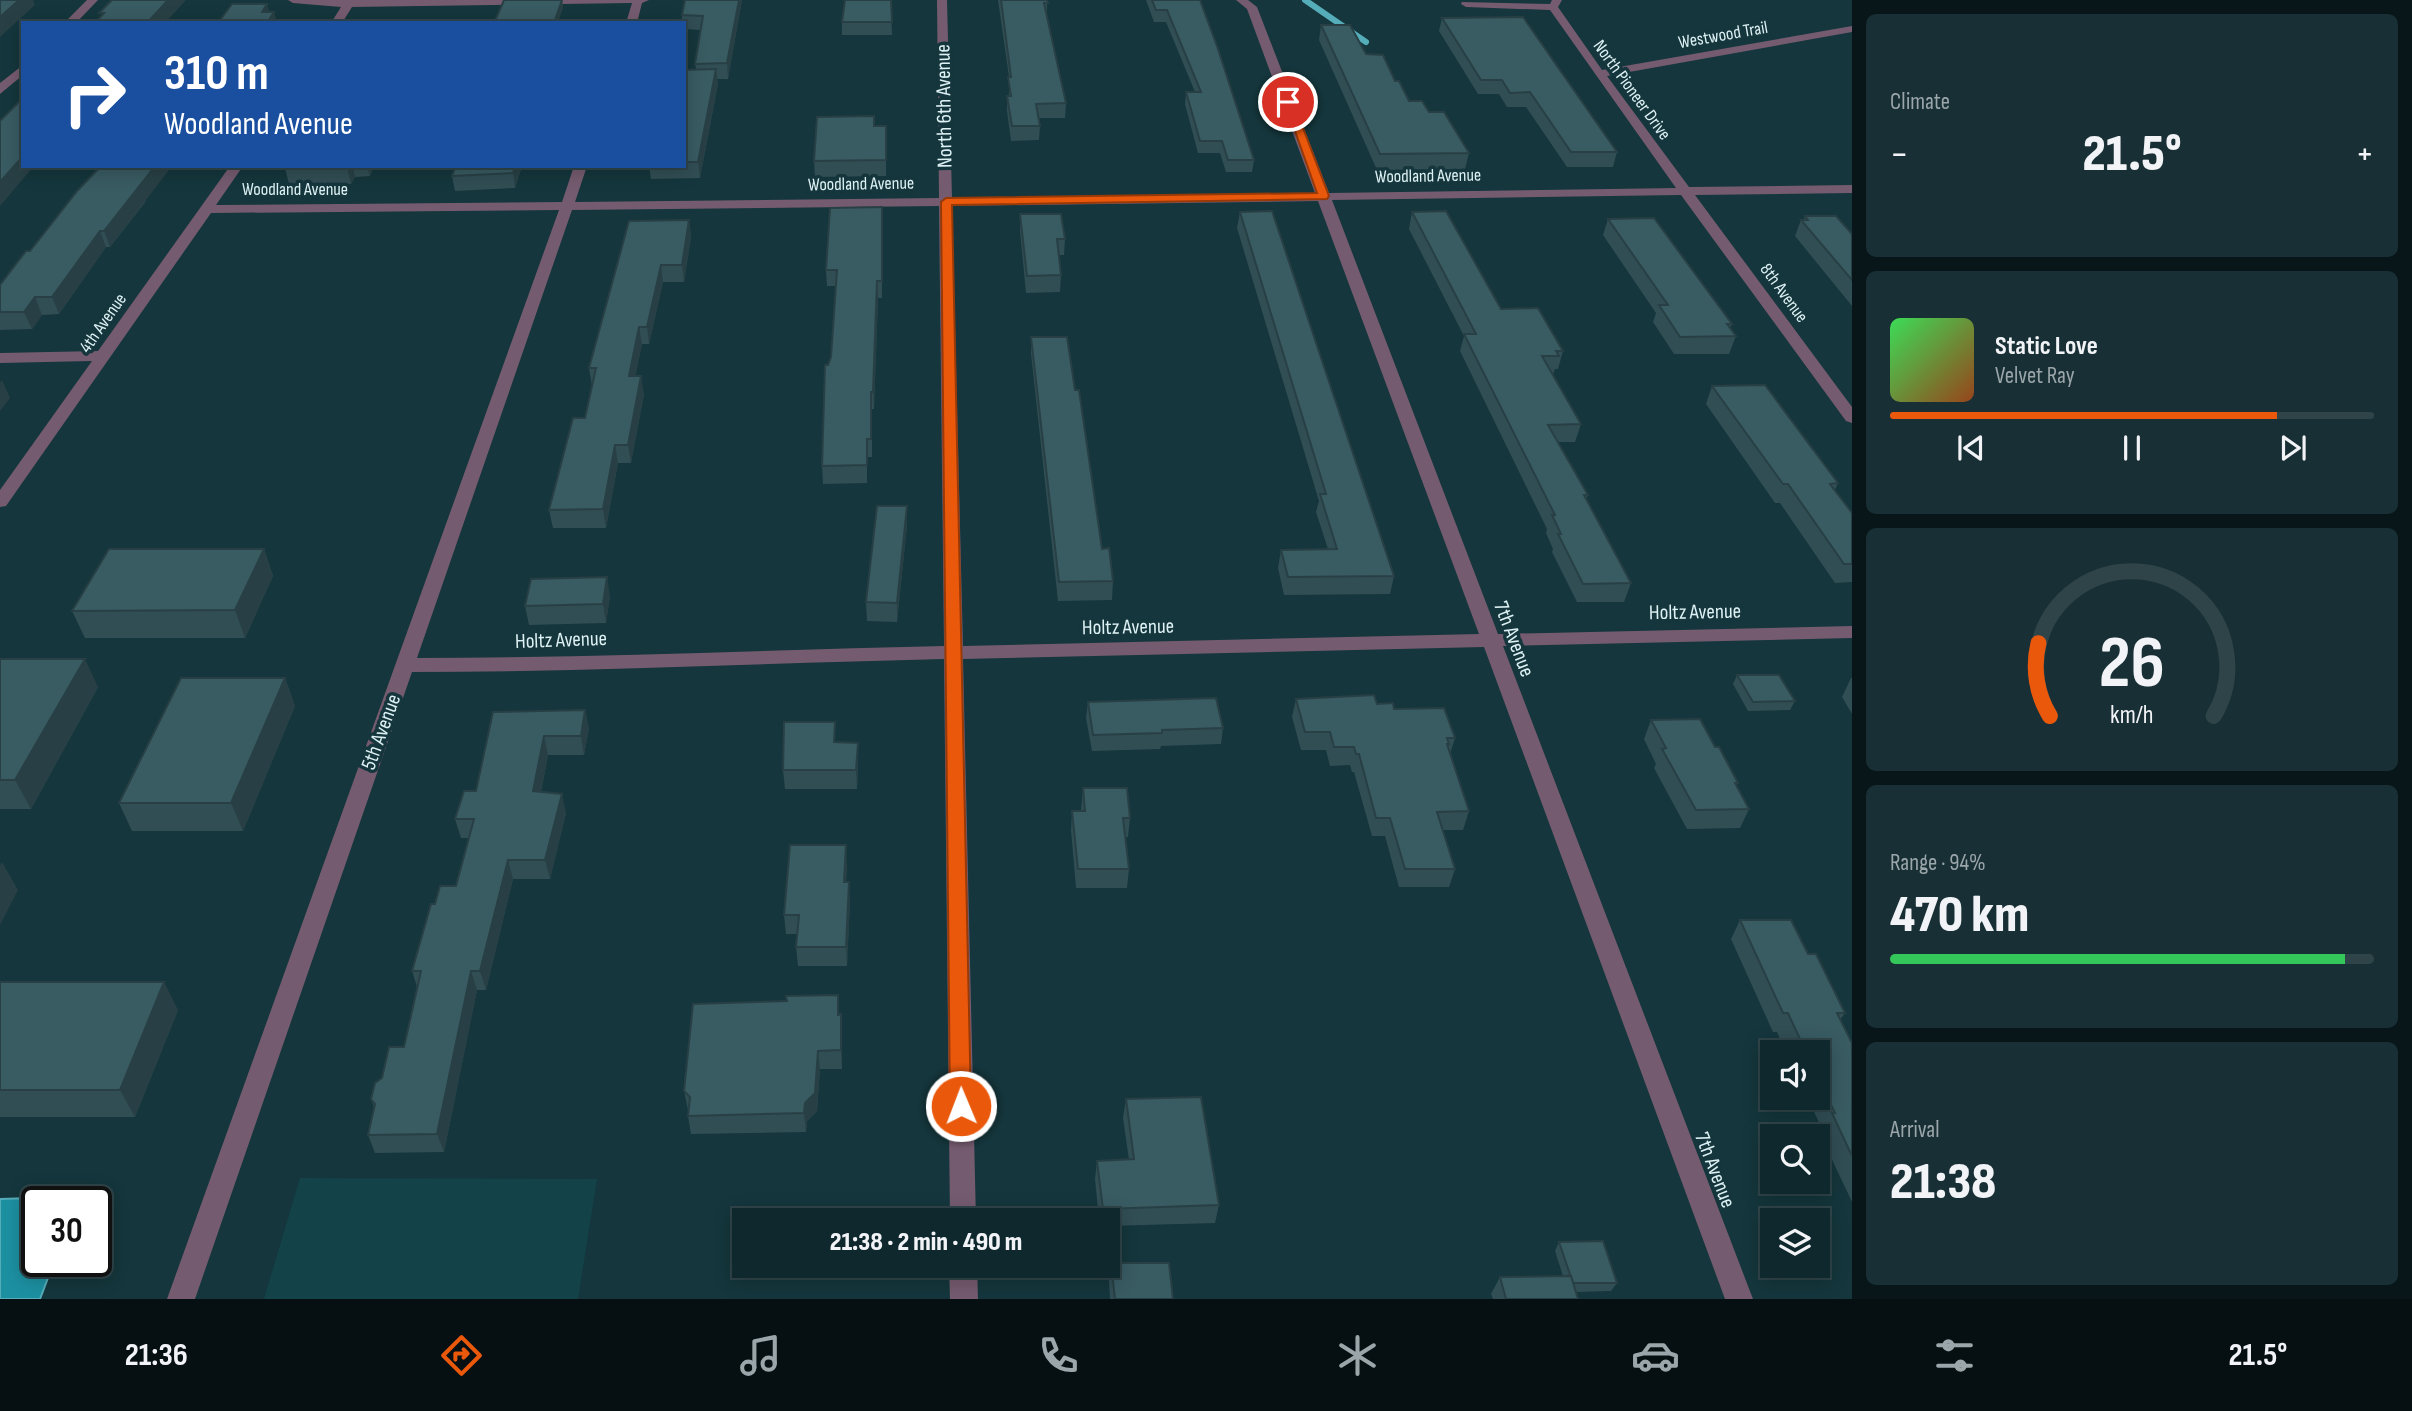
<!DOCTYPE html>
<html lang="en">
<head>
<meta charset="utf-8">
<style>
	body { margin:0; font-family:"Sofia Sans Condensed",sans-serif; background:#183035; color:#f1f3f6; height:100vh; display:flex; flex-direction:column; font-size:26px; white-space:nowrap }
	* { box-sizing:border-box; margin:0 }
	p { font-size:23px; color:#9ba6aa }
	.icon { flex:none; width:38px; height:38px; fill:none; stroke:currentColor; stroke-width:2; stroke-linecap:round; stroke-linejoin:round }
	.map { position:relative; flex:1; overflow:hidden }
	.panel { display:flex; flex-direction:column; gap:14px; padding:14px; background:#081619; width:560px }
	.panel>* { flex:none }
	.guide { position:absolute; left:21px; top:21px; width:665px; height:147px; border-radius:0px; box-shadow:0 4px 18px #0003,0 0 0 2px #2f4449; background:#1a4fa0; color:#fff; overflow:hidden }
	.fabs { position:absolute; left:1760px; top:1040px; display:grid; gap:14px }
	.fabs a { display:grid; place-items:center; width:70px; height:70px; border-radius:0px; background:#0f282d; box-shadow:0 4px 18px #0003,0 0 0 2px #2f4449; font-size:35px }
	.speed { position:absolute; left:21px; top:1186px; display:flex; gap:14px; font-size:35px; font-weight:700; text-align:center }
	.speed>* { display:grid; place-content:center; width:91px; height:91px; border-radius:50%; background:#0f282d; box-shadow:0 4px 18px #0003,0 0 0 2px #2f4449; line-height:1 }
	.speed .limit { border:4px solid #111; border-radius:10px; background:#fff; color:#111 }
	.pin { position:absolute; display:grid; place-items:center; width:60px; height:60px; color:#fff; margin:-30px; border:4px solid #fff; border-radius:50%; box-shadow:0 2px 7px #0007 }
	.me { position:absolute; width:77px; margin:-38px; rotate:359deg; stroke-linejoin:round; filter:drop-shadow(0 0 5px #0008) }
	.turn { display:flex; align-items:center; gap:24px; height:147px; padding:0 28px; font-size:32px }
	.turn .icon { width:91px; height:91px; stroke-width:2.5 }
	.turn b { display:block; font-size:49px; line-height:60px }
	.big { font-size:52px; font-weight:800; line-height:1.1 }
	.panel .widget { flex:1; display:flex; flex-direction:column; justify-content:center; gap:10px; min-width:0; padding:0 24px; border-radius:10px; background:#183035 }
	.panel .dial { align-items:center; gap:0 }
	.dial svg { height:182px; overflow:visible; fill:none; stroke:#2f4449; stroke-width:7; stroke-linecap:round; text-anchor:middle }
	.dial text { fill:#f1f3f6; stroke:none }
	.song { display:flex; align-items:center; gap:21px }
	.cover { width:84px; height:84px; border-radius:10px; background:linear-gradient(135deg,hsl(130 70% 55%),hsl(20 70% 35%)) }
	.played { height:7px; border-radius:4px; background:linear-gradient(90deg,#ea580c 80%,#2f4449 80%) }
	.keys { display:flex; justify-content:space-around; direction:ltr }
	.heat { display:flex; justify-content:space-between; align-items:center; font-size:38px; direction:ltr }
	.charge { height:10px; border-radius:5px; background:linear-gradient(90deg,#34c759 94%,#2f4449 0) }
	.trip { position:absolute; left:732px; top:1208px; width:388px; height:70px; border-radius:0px; background:#0f282d; box-shadow:0 4px 18px #0003,0 0 0 2px #2f4449; font-weight:800; line-height:70px; text-align:center }
	.tabs { display:flex; height:112px; justify-content:space-around; align-items:center; background:#061012; color:#9ba6aa }
	.tabs .icon { width:49px; height:49px }
	.tabs .selected { color:#ea580c }
	.tabs b { font-size:32px; color:#f1f3f6 }
	main { display:flex; flex:1; min-height:0 }
	.map>svg:first-child { display:block }
	.built { fill:#134249 }
	.water { fill:#1c90a1; stroke:#56adba; stroke-width:2 }
	.lines { fill:none; stroke-linecap:round; stroke-linejoin:round }
	.stream { stroke:#56adba; stroke-width:6 }
	.minor { fill:#755b6f; fill-rule:evenodd }
	.wall { fill:#314e54 }
	.shaded-wall { fill:#284045 }
	.building { fill:#395b62; stroke:#284045; stroke-width:2 }
	.route { fill:#ea580c; stroke:#983908; stroke-width:2 }
	.labels { text-anchor:middle; dominant-baseline:central; stroke-width:7; stroke-linejoin:round; paint-order:stroke }
	.far-street-label { font-size:18px; fill:#def1f4; stroke:#14363c }
	.street-label { font-size:21px; fill:#def1f4; stroke:#14363c }
</style>
</head>
<body>
<main>
<div class="map">
<svg width="1852" height="1299" viewBox="0 0 1852 1299">
	<rect width="100%" height="100%" fill="#14363c"/>
	<path class="built" d="M300 1178 597 1179 578 1299H264Z"/>
	<path class="water" d="M32 1198 39 1202H37V1262H54L40 1299H0V1199Z"/>
	<g class="lines">
		<path class="stream" d="M1305 0 1366 42"/>
		<g class="minor">
			<path d="M87 0H98L76 23H64Z"/>
			<path d="M288 0H649L642 3 637 23H626L632 3 352 7 342 23H331L341 7 293 3Z"/>
			<path d="M937 0H947L952 198 1315 193 1247 9 1236 0H1248L1257 7 1329 193 1676 188 1550 10 1466 7 1461 4 1462 2 1550 4 1552 0H1562L1558 7 1602 70 1852 26V32L1607 76 1689 187 1852 185V193L1695 195 1852 407V423L1846 421 1681 195 1332 200 1498 634 1852 626V638L1503 646 1753 1299H1725L1484 647 963 659 976 1220H950L944 659C767 663 589 672 412 672L195 1299H167L559 210 211 213 6 506 0 507V490L92 361 0 363V353L98 351 230 166H243L216 205 562 202 574 166H587L575 202 939 198ZM1318 201 1479 634 963 646 952 206ZM939 206 944 646C768 650 592 658 417 658L572 210Z"/>
			<path d="M23 65V75L0 94V83Z"/>
			<path d="M949 1265H977L978 1299H950Z"/>
		</g>
	</g>
	<g class="wall">
		<path d="M685 0H742L728 79H717L718 84 700 178 651 179 649 166H684V70L696 69 695 64 700 30 684 29V23H682V15Z"/>
		<path d="M891 0 892 35H842V22Z"/>
		<path d="M998 0H1047V17L1066 103 1065 118H1038L1040 126 1039 140 1011 141 1007 111V96H1009V77Z"/>
		<path d="M1146 0H1200L1254 160 1252 172H1226L1220 153H1198L1185 104 1186 92H1195L1166 22H1154Z"/>
		<path d="M563 7 558 21 565 23H496L495 21Z"/>
		<path d="M1442 18 1617 152 1613 167H1567L1526 107H1507L1499 94H1478L1439 31Z"/>
		<path d="M1321 25 1395 81 1409 101 1429 112 1469 153 1465 169 1377 170 1319 40Z"/>
		<path d="M875 126H886V176L815 177 814 161Z"/>
		<path d="M286 166H374L370 176 355 177 351 184H289L285 168Z"/>
		<path d="M456 166H522L515 188 455 191 452 176Z"/>
		<path d="M146 201 110 247H106L59 314 42 315 32 329 0 330V285L30 251Z"/>
		<path d="M882 207V298H878L874 409H872V457H867V483L823 484 822 466 828 365 831 357 836 286H827L826 270Z"/>
		<path d="M1240 212 1394 576 1390 594 1284 595 1278 568 1281 550 1328 549 1316 512 1319 501 1237 228Z"/>
		<path d="M1412 212 1501 309 1563 351 1558 369H1555L1553 374H1552L1581 424 1575 442H1558L1588 495 1586 499 1631 583 1624 602H1577L1552 552 1553 549 1546 533 1547 529 1460 351 1464 336 1409 229Z"/>
		<path d="M1020 214 1065 239 1064 255H1059L1061 275 1060 292 1026 293 1020 231Z"/>
		<path d="M1805 216 1852 234V306L1795 236 1801 220H1804Z"/>
		<path d="M1608 219 1732 324 1730 328 1736 336 1729 354H1674L1653 322 1656 313 1603 235Z"/>
		<path d="M689 220 691 237 684 282H663L649 344H642L635 376 644 394 631 463H618L606 528H553L549 510 585 418 592 386 589 368Z"/>
		<path d="M1031 337 1075 390 1102 549 1113 581 1112 600 1058 601 1031 354Z"/>
		<path d="M1712 386 1838 483 1835 490 1852 513V582L1835 583 1780 503H1775L1706 404Z"/>
		<path d="M907 525 897 622 867 621 866 602Z"/>
		<path d="M264 549 273 576 245 638H85L72 611Z"/>
		<path d="M610 596 606 623 529 625 525 606Z"/>
		<path d="M0 659 98 687 31 809H0Z"/>
		<path d="M1737 675 1795 701 1790 710 1748 711 1733 684Z"/>
		<path d="M285 678 295 706 243 831H132L119 803Z"/>
		<path d="M1851 678H1852V714L1842 697Z"/>
		<path d="M1296 699 1377 704 1394 709 1455 738 1450 754 1469 811 1463 830H1443L1455 869 1449 887H1399L1385 836H1372L1354 772H1352L1350 765 1330 766 1326 750H1301L1292 717Z"/>
		<path d="M1088 702 1223 728 1221 744 1161 746 1160 749 1092 751 1086 718Z"/>
		<path d="M585 710 589 729 584 755H548L541 792 566 813 550 879H513L486 990H477L444 1152 375 1153 368 1135 374 1107 371 1099 382 1078 404 1047 417 987 412 971 435 904 456 886 469 838H461L455 819 476 791 493 712Z"/>
		<path d="M1651 720 1715 747 1738 783 1736 785 1749 809 1740 828 1687 829 1654 768 1656 764 1644 739Z"/>
		<path d="M836 742 858 762 857 789H785L783 770Z"/>
		<path d="M1083 788 1130 818 1128 837H1125L1129 869 1127 888H1076L1071 830 1072 811H1081Z"/>
		<path d="M847 864 846 882 850 901 847 966H798L796 947 797 934H786L784 915Z"/>
		<path d="M1740 920 1808 954 1845 1013 1840 1020 1852 1043V1202L1819 1132 1822 1129 1807 1097H1818V1052H1786L1777 1032H1773L1731 939Z"/>
		<path d="M0 982 178 1010 135 1117H0Z"/>
		<path d="M839 1014 842 1033V1069H820L817 1111 807 1121 806 1132 691 1134 688 1116 689 1111 688 1110 684 1091Z"/>
		<path d="M1126 1099 1219 1205 1215 1223 1108 1226V1220H1099L1095 1179 1097 1161 1129 1160 1123 1118Z"/>
		<path d="M1559 1242 1617 1283 1611 1291 1576 1292 1578 1299H1493L1491 1294 1500 1277 1563 1276 1555 1251Z"/>
		<path d="M1111 1263 1173 1299H1110L1109 1281Z"/>
	</g>
	<g class="shaded-wall">
		<path d="M19 0H33L35 5 0 37V17Z"/>
		<path d="M168 0H186L165 23H147Z"/>
		<path d="M562 0 563 7 558 23H555V20Z"/>
		<path d="M739 0H742L728 79 727 63Z"/>
		<path d="M267 4 271 17 274 12 277 23H265L262 12Z"/>
		<path d="M716 69 718 84 700 178 698 162Z"/>
		<path d="M23 156V166H34L0 206V182Z"/>
		<path d="M155 166H172L110 247 104 231Z"/>
		<path d="M348 166H353L355 177 351 184 347 168Z"/>
		<path d="M367 166H374L370 176Z"/>
		<path d="M515 166H522L515 188 513 173Z"/>
		<path d="M689 220 691 237 684 282 682 265Z"/>
		<path d="M100 231 106 247 59 314 52 297Z"/>
		<path d="M661 265 663 282 649 344 647 327Z"/>
		<path d="M877 281 878 298 874 409 873 392Z"/>
		<path d="M35 297 42 315 32 329 24 312Z"/>
		<path d="M639 327 642 344 632 394 629 376Z"/>
		<path d="M641 376 644 394 631 463 628 445Z"/>
		<path d="M2 380 10 398 0 411V383Z"/>
		<path d="M615 445 618 463 606 528 603 509Z"/>
		<path d="M907 506V525L897 622V603Z"/>
		<path d="M264 549 273 576 245 638 235 610Z"/>
		<path d="M607 577 610 596 606 623 603 604Z"/>
		<path d="M85 659 98 687 31 809 15 780Z"/>
		<path d="M285 678 295 706 243 831 231 803Z"/>
		<path d="M585 710 589 729 584 755 581 736Z"/>
		<path d="M544 736 548 755 537 810 533 791Z"/>
		<path d="M858 743V762L857 789 856 770Z"/>
		<path d="M562 794 566 813 550 879 545 860Z"/>
		<path d="M846 845 847 864 845 901 844 882Z"/>
		<path d="M508 860 513 879 486 990 480 971Z"/>
		<path d="M2 862 18 890 0 925V866Z"/>
		<path d="M849 882 850 901 847 966 846 947Z"/>
		<path d="M471 971 477 990 444 1152 437 1134Z"/>
		<path d="M164 982 178 1010 135 1117 120 1090Z"/>
		<path d="M841 1014 842 1033V1069L841 1050Z"/>
		<path d="M818 1051 820 1069 817 1111 807 1121 806 1132 804 1113 805 1103Z"/>
	</g>
	<g class="building">
		<path d="M0 0H19L0 17Z"/>
		<path d="M112 0H168L147 23H95L104 13H99Z"/>
		<path d="M504 0H562L555 20 495 21Z"/>
		<path d="M685 0H739L727 63 695 64 703 16 682 15Z"/>
		<path d="M845 0H891L892 22H842Z"/>
		<path d="M1001 0H1047L1048 3H1044L1066 103 1036 104 1040 126H1012L1007 96H1011L1008 77H1011Z"/>
		<path d="M1152 0H1200L1218 49 1254 160H1228L1222 141H1200L1186 92H1201L1167 10H1156Z"/>
		<path d="M232 4H267L262 12H274L267 23H218Z"/>
		<path d="M1523 17 1617 152H1571L1530 92 1510 93 1502 80H1481L1442 18Z"/>
		<path d="M527 21H564V23H526Z"/>
		<path d="M1321 25H1350L1366 54 1383 55 1395 81H1399L1409 101H1422L1429 112H1444L1469 153 1380 154Z"/>
		<path d="M716 69 698 162H684V70Z"/>
		<path d="M23 98V156L0 182V121Z"/>
		<path d="M874 116V126H886V160L814 161 817 117Z"/>
		<path d="M101 166H155L104 231H100L52 297H35L24 312H0V285L26 251H30L78 190Z"/>
		<path d="M286 166H348L347 168H285Z"/>
		<path d="M456 166H515L513 173 452 176Z"/>
		<path d="M882 207V281H877L873 392H871V439H867V465L822 466 825 365H828L831 357 837 270H826L830 208Z"/>
		<path d="M1272 211 1394 576 1288 577 1281 550 1337 549 1320 494H1326L1240 212Z"/>
		<path d="M1446 211 1501 309 1538 308 1563 351H1556L1559 356H1542L1581 424 1548 425 1588 495H1584L1631 583 1583 584 1558 534H1561L1552 515H1555L1464 334H1476L1412 212Z"/>
		<path d="M1020 214H1061L1065 239H1057L1061 275 1027 276Z"/>
		<path d="M1805 216H1836L1852 234V280L1801 220H1808Z"/>
		<path d="M1654 218 1732 324H1727L1736 336 1680 337 1659 305H1668L1608 219Z"/>
		<path d="M689 220 682 265H661L647 327H639L629 376H641L628 445H615L603 509 549 510 573 418H585L596 368H589L629 221Z"/>
		<path d="M1031 337H1067L1075 390H1079L1102 549 1109 548 1113 581 1059 582Z"/>
		<path d="M1765 385 1838 483 1830 484 1852 513V564H1844L1788 484H1783L1712 386Z"/>
		<path d="M877 506H907L897 603 866 602Z"/>
		<path d="M109 549H264L235 610 72 611Z"/>
		<path d="M607 577 603 604 525 606 531 579Z"/>
		<path d="M0 659H85L15 780H0Z"/>
		<path d="M1737 675H1779L1795 701 1753 702Z"/>
		<path d="M181 678H285L231 803H119Z"/>
		<path d="M1374 695 1377 704 1393 703 1394 709 1444 708 1455 738H1447L1449 744H1447L1469 811 1437 812 1455 869H1405L1390 818H1376L1359 754H1356L1354 747H1334L1330 732H1305L1296 699Z"/>
		<path d="M1216 698 1223 728 1162 730V733L1093 735 1088 702Z"/>
		<path d="M585 710 581 736H544L533 791 562 794 545 860H508L480 971H471L437 1134 368 1135 375 1104 371 1099 375 1083 382 1078 389 1047H404L421 971H412L431 904H435L440 886H456L474 819H455L464 791H476L493 712Z"/>
		<path d="M1700 719 1715 747H1719L1738 783H1735L1749 809 1696 810 1662 749 1666 748 1651 720Z"/>
		<path d="M784 722H835L834 742 858 743 856 770H783Z"/>
		<path d="M1083 788H1127L1130 818H1123L1129 869H1078L1072 811H1085Z"/>
		<path d="M790 845H846L844 882H849L846 947H796L799 915H784Z"/>
		<path d="M1740 920H1791L1808 954H1816L1845 1013H1837L1852 1043V1156L1832 1113H1835L1818 1077V1052H1806L1788 1013H1783Z"/>
		<path d="M0 982H164L120 1090H0Z"/>
		<path d="M838 995V1015L841 1014V1050L818 1051 815 1093 805 1103 804 1113 688 1116 690 1097 684 1091 693 1004 787 1001 786 996Z"/>
		<path d="M1201 1097 1219 1205 1103 1209 1097 1161 1134 1159 1126 1099Z"/>
		<path d="M1603 1241 1617 1283H1573L1559 1242Z"/>
		<path d="M1111 1263H1169L1173 1299H1115Z"/>
		<path d="M1571 1276 1578 1299H1506L1500 1277Z"/>
	</g>
	<path class="route" d="M1284 100 1293 102 1329 196 1327 199 952 205 971 1106 968 1112 961 1115 953 1112 950 1106 941 202 946 198 1317 193Z"/>
	<g class="labels">
		<g class="far-street-label">
			<text transform="translate(1723 35) rotate(-10)">Westwood Trail</text>
			<text transform="translate(1632 90) rotate(54)">North Pioneer Drive</text>
			<text transform="translate(1428 176) rotate(-1)">Woodland Avenue</text>
			<text transform="translate(861 184) rotate(-1)">Woodland Avenue</text>
			<text x="295" y="189">Woodland Avenue</text>
			<text transform="translate(1784 293) rotate(54)">8th Avenue</text>
			<text transform="translate(103 323) rotate(-55)">4th Avenue</text>
		</g>
		<g class="street-label">
			<text transform="translate(944 106) rotate(-91)">North 6th Avenue</text>
			<text transform="translate(1695 612) rotate(-1)">Holtz Avenue</text>
			<text transform="translate(1128 627) rotate(-1)">Holtz Avenue</text>
			<text transform="translate(1514 639) rotate(69)">7th Avenue</text>
			<text transform="translate(561 640) rotate(-2)">Holtz Avenue</text>
			<text transform="translate(381 732) rotate(-70)">5th Avenue</text>
			<text transform="translate(1715 1170) rotate(69)">7th Avenue</text>
		</g>
	</g>
</svg>
<div class="fabs">
<a><svg class="icon" aria-label="sound" viewBox="0 0 24 24"><path d="M4 9h4l5-4v14l-5-4H4zM17 9q2 3 0 6"/></svg></a>
<a><svg class="icon" aria-label="search" viewBox="0 0 24 24"><circle cx="10" cy="10" r="6"/><path d="M15 15l6 6"/></svg></a>
<a><svg class="icon" aria-label="layers" viewBox="0 0 24 24"><path d="M12 4l9 5-9 5-9-5zM3 14l9 5 9-5"/></svg></a>
</div>
<div class="speed"><div class="limit">30</div></div>
<div class="pin" style="left:1288px;top:102px;background:#d93025"><svg class="icon" aria-label="arrive" viewBox="0 0 24 24"><path d="M6 21V4h12l-3 4 3 4H6"/></svg></div>
<svg class="me" style="left:961px;top:1106px" viewBox="-20 -20 40 40"><circle r="17" fill="#ea580c" stroke="#fff" stroke-width="3"/><path d="M0-11L8 9 0 5-8 9z" fill="#fff"/></svg>
<div class="trip">21:38 · 2 min · 490 m</div>
<div class="guide">
<div class="turn"><svg class="icon" aria-label="right" viewBox="0 0 24 24"><path d="M7 20v-9h11M14 6l5 5-5 5"/></svg><div><b>310 m</b>Woodland Avenue</div></div>
</div>
</div>
<section class="panel">
<div class="widget"><p>Climate</p>
<div class="heat"><a>−</a><b class="big">21.5°</b><a>+</a></div>
</div>
<div class="widget">
<div class="song"><i class="cover"></i><div><b>Static Love</b><p>Velvet Ray</p></div></div>
<div class="played"></div>
<div class="keys"><svg class="icon" aria-label="previous" viewBox="0 0 24 24"><path d="M18 5L8 12l10 7zM5 5v14"/></svg><svg class="icon" aria-label="pause" viewBox="0 0 24 24"><path d="M8 5v14M16 5v14"/></svg><svg class="icon" aria-label="next" viewBox="0 0 24 24"><path d="M6 5l10 7-10 7zM19 5v14"/></svg></div>
</div>
<div class="widget dial"><svg viewBox="0 0 100 80">
<path d="M14 69A42 42 0 1 1 86 69"/>
<path d="M14 69A42 42 0 0 1 9 37" stroke="#ea580c"/>
<text x="50" y="56" font-size="32" font-weight="700">26</text>
<text x="50" y="72" font-size="11">km/h</text>
</svg></div>
<div class="widget"><p>Range · 94%</p><b class="big">470 km</b><div class="charge"></div></div>
<div class="widget"><p>Arrival</p><b class="big">21:38</b></div>
</section>
</main>
<nav class="tabs">
<b>21:36</b>
<svg class="icon selected" aria-label="directions" viewBox="0 0 24 24"><path d="M12 3l9 9-9 9-9-9zM9 14v-3h6M13 9l2 2-2 2"/></svg>
<svg class="icon" aria-label="music" viewBox="0 0 24 24"><path d="M9 18V5l10-2v13"/><circle cx="6" cy="18" r="3"/><circle cx="16" cy="16" r="3"/></svg>
<svg class="icon" aria-label="phone" viewBox="0 0 24 24"><path d="M5 4h4l2 5-3 2q2 4 5 5l2-3 5 2v4C11 20 4 13 5 4z"/></svg>
<svg class="icon" aria-label="climate" viewBox="0 0 24 24"><path d="M12 3v18M4 7l16 10M4 17L20 7"/></svg>
<svg class="icon" aria-label="car" viewBox="0 0 24 24"><path d="M5 17H2v-5l4-1 3-4h7l3 4 3 1v5h-3M9 17h6M6 11h13"/><circle cx="7" cy="17" r="2"/><circle cx="17" cy="17" r="2"/></svg>
<svg class="icon" aria-label="filters" viewBox="0 0 24 24"><path d="M4 7h16M4 17h16"/><circle cx="9" cy="7" r="2"/><circle cx="15" cy="17" r="2"/></svg>
<b>21.5°</b>
</nav>
</body>
</html>
